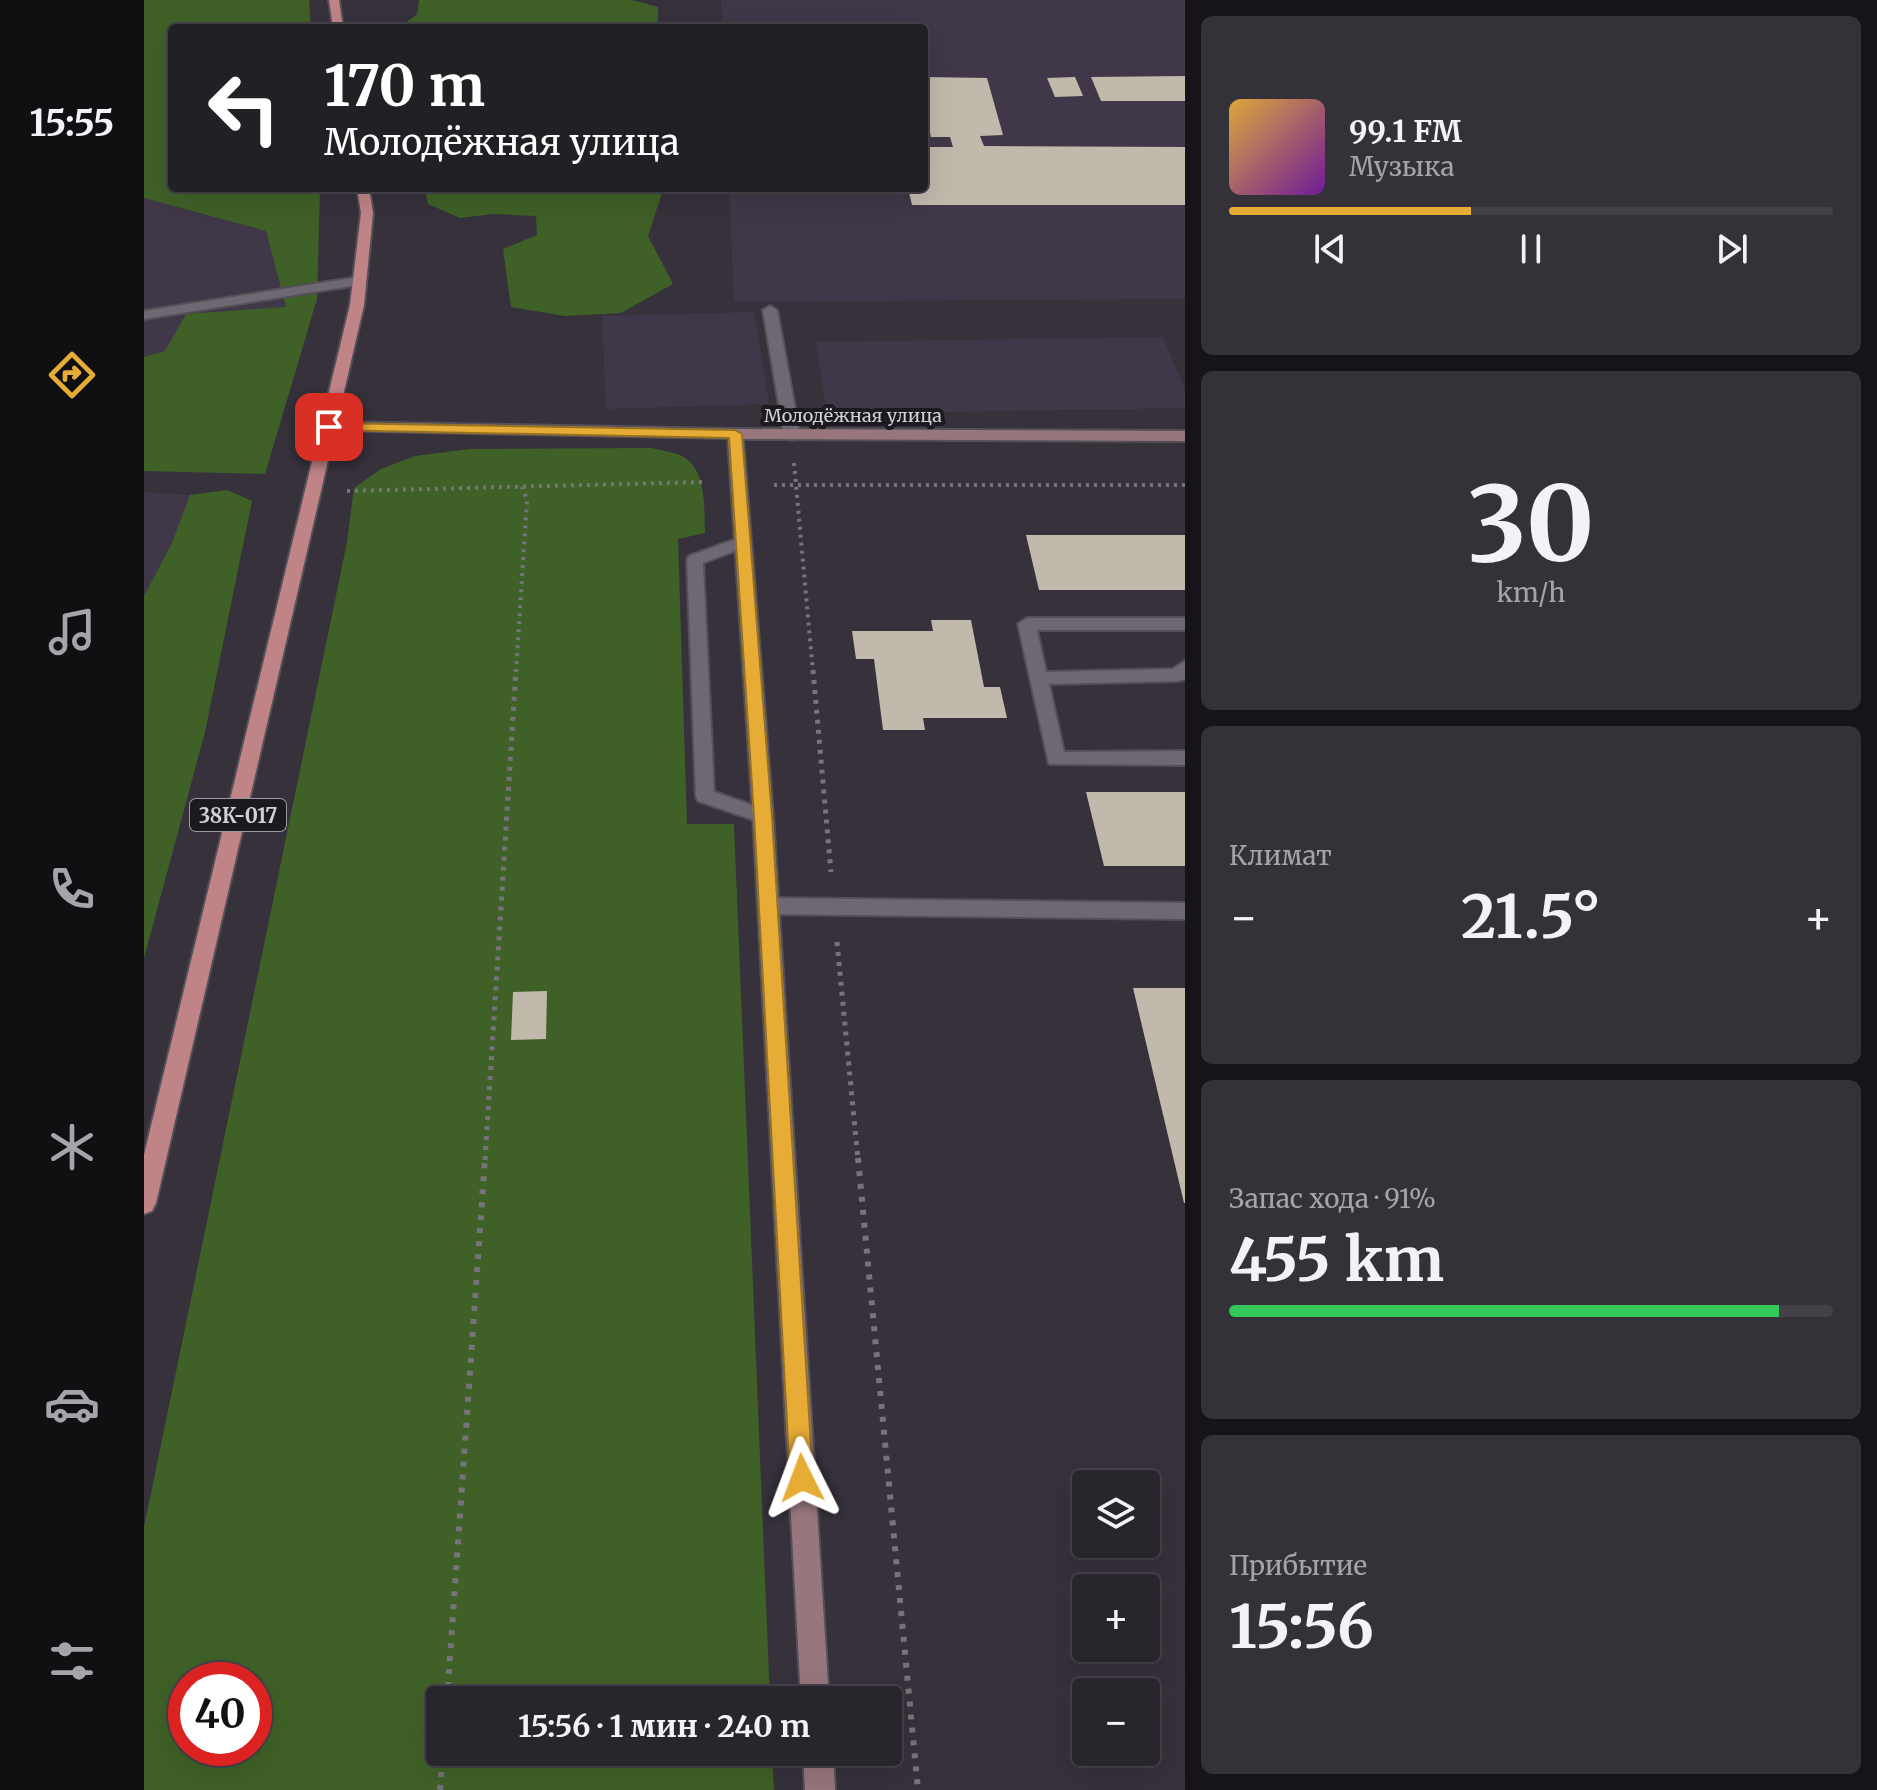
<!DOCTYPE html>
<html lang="ru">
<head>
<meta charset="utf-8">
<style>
	body { margin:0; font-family:Merriweather,serif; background:#343138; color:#f1f3f6; height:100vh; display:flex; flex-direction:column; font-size:30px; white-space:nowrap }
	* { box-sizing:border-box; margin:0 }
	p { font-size:26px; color:#a5a5a9 }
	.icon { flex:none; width:44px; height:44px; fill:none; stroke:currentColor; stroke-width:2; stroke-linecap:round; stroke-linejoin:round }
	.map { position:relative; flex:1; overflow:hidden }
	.sheet { display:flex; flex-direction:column; gap:16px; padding:16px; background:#161418; width:692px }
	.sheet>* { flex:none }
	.hud { position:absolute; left:24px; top:24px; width:760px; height:168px; border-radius:8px; box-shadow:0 8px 32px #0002,0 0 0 2px #444248; background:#202124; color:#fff; overflow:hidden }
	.tools { position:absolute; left:928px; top:1470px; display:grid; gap:16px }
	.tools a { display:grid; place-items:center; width:88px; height:88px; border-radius:8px; background:#28252c; box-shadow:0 8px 32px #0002,0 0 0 2px #444248; font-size:40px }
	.speed { position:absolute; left:24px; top:1662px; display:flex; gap:16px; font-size:40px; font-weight:700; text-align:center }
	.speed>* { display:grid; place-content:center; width:104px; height:104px; border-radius:50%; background:#28252c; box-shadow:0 8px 32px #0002,0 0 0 2px #444248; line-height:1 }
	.speed .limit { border:12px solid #d22; background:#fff; color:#111 }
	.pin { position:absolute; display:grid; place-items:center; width:68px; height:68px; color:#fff; margin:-34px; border-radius:16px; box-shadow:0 4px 12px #0006 }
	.me { position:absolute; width:88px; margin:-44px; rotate:357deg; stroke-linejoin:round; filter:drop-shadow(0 0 6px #0008) }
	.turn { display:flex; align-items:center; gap:28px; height:168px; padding:0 24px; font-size:36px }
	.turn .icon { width:104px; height:104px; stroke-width:2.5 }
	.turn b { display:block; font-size:56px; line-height:68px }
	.big { font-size:60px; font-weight:700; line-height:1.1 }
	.sheet .tile { flex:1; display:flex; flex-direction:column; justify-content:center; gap:12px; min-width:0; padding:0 28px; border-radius:12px; background:#343138 }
	.sheet .dial { align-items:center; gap:0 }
	.dial b { font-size:104px; line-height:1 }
	.song { display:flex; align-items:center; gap:24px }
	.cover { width:96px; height:96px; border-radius:12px; background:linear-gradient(135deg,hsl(40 70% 55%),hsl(280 70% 35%)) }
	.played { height:8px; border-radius:4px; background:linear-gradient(90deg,#e6ac36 40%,#444248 40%) }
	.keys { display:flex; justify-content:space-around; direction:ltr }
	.heat { display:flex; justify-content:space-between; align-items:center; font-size:44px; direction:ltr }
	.charge { height:12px; border-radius:6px; background:linear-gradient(90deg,#34c759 91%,#444248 0) }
	.trip { position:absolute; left:282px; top:1686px; width:476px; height:80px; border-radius:8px; background:#28252c; box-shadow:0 8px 32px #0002,0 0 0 2px #444248; font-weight:700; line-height:80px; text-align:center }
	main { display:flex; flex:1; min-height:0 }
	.tabs { display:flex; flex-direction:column; width:144px; justify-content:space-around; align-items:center; background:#100f12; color:#a5a5a9 }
	.tabs .icon { width:56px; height:56px }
	.tabs .current { color:#e6ac36 }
	.tabs b { font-size:36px; color:#f1f3f6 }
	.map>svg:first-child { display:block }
	.built { fill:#403848 }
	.green { fill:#3f6127; fill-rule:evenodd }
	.building { fill:#c2b9ad }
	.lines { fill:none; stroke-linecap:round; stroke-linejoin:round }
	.lane-casing { stroke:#545058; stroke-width:4 }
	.secondary-casing { stroke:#545058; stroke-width:4 }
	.primary-casing { stroke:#545058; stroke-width:4 }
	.path-far2 { stroke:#77737b; stroke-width:4; stroke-dasharray:3 5; stroke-linecap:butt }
	.path-far1 { stroke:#77737b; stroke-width:5; stroke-dasharray:4 6; stroke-linecap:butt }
	.path { stroke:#77737b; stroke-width:6; stroke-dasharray:5 8; stroke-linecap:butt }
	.lane { fill:#6e6873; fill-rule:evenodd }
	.secondary { fill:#97767d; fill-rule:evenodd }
	.primary { fill:#c08487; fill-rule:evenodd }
	.route { fill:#e6ac36; stroke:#967023; stroke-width:2 }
	.labels { text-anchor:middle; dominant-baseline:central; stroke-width:8; stroke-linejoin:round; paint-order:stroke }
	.far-street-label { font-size:18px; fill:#d3d0d6; stroke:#1c1a1e }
	.shield { fill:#1c1a1e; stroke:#9c999f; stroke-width:2 }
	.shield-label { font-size:20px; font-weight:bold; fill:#d3d0d6 }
</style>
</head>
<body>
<main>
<nav class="tabs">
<b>15:55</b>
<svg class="icon current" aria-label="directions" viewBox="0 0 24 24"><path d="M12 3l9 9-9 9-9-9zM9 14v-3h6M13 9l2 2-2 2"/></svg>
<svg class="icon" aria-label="music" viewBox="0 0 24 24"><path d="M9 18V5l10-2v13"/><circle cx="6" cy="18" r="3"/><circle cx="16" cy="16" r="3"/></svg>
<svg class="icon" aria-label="phone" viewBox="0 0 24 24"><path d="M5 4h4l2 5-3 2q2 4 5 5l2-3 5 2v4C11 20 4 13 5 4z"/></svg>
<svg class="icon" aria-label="climate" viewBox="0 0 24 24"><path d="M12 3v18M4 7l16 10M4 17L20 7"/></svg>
<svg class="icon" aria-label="car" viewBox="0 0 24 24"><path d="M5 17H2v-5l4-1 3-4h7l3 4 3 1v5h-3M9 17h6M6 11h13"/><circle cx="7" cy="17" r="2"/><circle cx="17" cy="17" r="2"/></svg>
<svg class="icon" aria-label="filters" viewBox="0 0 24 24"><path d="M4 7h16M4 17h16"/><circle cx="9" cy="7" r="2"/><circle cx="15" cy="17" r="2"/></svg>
</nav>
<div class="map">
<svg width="1041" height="1790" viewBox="0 0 1041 1790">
	<rect width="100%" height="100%" fill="#36313b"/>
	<g class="built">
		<path d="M577 0H1041V299L590 302 585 188H780V28H579Z"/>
		<path d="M0 198 122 231 143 308 43 314 21 351 0 357Z"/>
		<path d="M610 312 625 404 462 409 458 316Z"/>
		<path d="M1019 337 1041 390V408L683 414 672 342Z"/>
		<path d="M0 492 46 495 28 543 0 596Z"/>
	</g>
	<g class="green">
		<path d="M0 0H165L167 28H28V188H176L173 299 121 474 0 471V357L21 351 42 314 142 307 122 231 0 198Z"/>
		<path d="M275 0H488L514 7V27L255 28 273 14Z"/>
		<path d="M281 188H517L518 193 504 236 529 284 477 313 421 316 367 307 359 249 393 235 392 216 349 214 316 218 284 204Z"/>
		<path d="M507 448C516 450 529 452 538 456 563 469 560 509 561 533L534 539 543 824H590L626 1700H296V1752H628L630 1790H0V1527L203 542 210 488 237 469 271 456 326 449ZM42 1680H110V1748H42Z"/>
		<path d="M83 490 108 501 61 732 0 958V596L28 543 46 495Z"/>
	</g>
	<g class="building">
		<path d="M1041 76V101H957L947 77Z"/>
		<path d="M780 77 843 78 859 135 836 136 840 146 1041 147V205H768L764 188H780V147H809L806 137H787L780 107Z"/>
		<path d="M931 77 939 96 911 97 903 78Z"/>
		<path d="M882 535H1041V590H895Z"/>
		<path d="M787 620H827L840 687H856L863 718H779L781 730H739L730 659H712L708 631H789Z"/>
		<path d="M942 792H1041V866H960Z"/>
		<path d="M989 988H1041V1203H1040Z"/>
		<path d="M403 991 402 1039 367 1040 369 992Z"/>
	</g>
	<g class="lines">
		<g class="lane-casing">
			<g id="lane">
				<path d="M215 277 220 278V284L0 319V311Z"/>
				<path d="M626 306 633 310 656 435 648 440 640 435 619 310Z"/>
				<path d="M598 537 606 542 604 546 559 563 570 792 626 811 629 816 626 821 619 823 554 801 552 796 543 560 545 556Z"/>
				<path d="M883 618H1041V630H893L902 672 1029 669 1041 661V679L1034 681 905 684 920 752 1041 751V765L905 764 874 624Z"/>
				<path d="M624 898 1041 903V919L624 914 617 912 614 906 617 900Z"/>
			</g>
		</g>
		<g class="secondary-casing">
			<g id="secondary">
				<path d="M185 422 591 429 1041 431V441L599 439 629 816 685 1700H657L609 816 584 438 180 430 177 427Z"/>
				<path d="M659 1752H689L691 1790H661Z"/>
			</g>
		</g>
		<g class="primary-casing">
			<g id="primary">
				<path d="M185 0H195L199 28H189Z"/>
				<path d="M213 188H225L229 213 220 305 12 1203 8 1211 0 1214V1155L206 305 217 213Z"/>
			</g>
		</g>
		<g class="path-far2">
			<path d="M650 463 669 672"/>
			<path d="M630 485H1041"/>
			<path d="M203 491 560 482"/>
			<path d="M372 672 383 500 378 487"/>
		</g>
		<g class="path-far1">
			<path d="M669 670 687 872"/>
			<path d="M693 942 714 1160"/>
			<path d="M341 1160 372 670"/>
		</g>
		<g class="path">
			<path d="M714 1158 774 1790"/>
			<path d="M303 1700 341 1158"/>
			<path d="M296 1790 299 1752"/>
		</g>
		<use href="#lane" class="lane"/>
		<use href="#secondary" class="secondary"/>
		<use href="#primary" class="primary"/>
	</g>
	<path class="route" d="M185 423 591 430 598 434 628 816 669 1478 666 1486 658 1489 649 1486 646 1478 610 816 585 438 181 430V424Z"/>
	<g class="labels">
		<g class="far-street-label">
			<text x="709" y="415">Молодёжная улица</text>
		</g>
		<rect class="shield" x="46" y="799" width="96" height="32" rx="6"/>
		<g class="shield-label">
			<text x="94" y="815">38К-017</text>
		</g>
	</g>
</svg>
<div class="tools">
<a><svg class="icon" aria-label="layers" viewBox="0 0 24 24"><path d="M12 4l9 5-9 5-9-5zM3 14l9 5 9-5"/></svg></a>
<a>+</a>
<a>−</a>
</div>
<div class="speed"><div class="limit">40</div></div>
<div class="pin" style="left:185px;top:427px;background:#d93025"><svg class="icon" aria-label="arrive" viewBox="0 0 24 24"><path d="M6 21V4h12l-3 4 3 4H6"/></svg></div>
<svg class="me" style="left:658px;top:1478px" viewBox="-20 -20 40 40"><path d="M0-17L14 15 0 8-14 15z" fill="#e6ac36" stroke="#fff" stroke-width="4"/></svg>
<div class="trip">15:56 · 1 мин · 240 m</div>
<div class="hud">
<div class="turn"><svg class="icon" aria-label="left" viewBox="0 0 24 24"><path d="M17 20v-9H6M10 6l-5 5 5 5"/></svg><div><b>170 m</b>Молодёжная улица</div></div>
</div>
</div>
<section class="sheet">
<div class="tile">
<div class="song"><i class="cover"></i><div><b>99.1 FM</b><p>Музыка</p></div></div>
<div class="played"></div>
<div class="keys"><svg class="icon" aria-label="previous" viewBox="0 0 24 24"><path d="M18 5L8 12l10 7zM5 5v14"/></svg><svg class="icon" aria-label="pause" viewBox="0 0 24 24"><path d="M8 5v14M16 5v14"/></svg><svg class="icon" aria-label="next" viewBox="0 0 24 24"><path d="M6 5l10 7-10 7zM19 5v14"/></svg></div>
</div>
<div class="tile dial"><b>30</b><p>km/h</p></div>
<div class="tile"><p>Климат</p>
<div class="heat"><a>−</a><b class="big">21.5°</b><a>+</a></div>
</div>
<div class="tile"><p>Запас хода · 91%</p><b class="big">455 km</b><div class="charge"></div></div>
<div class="tile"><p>Прибытие</p><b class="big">15:56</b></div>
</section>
</main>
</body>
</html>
